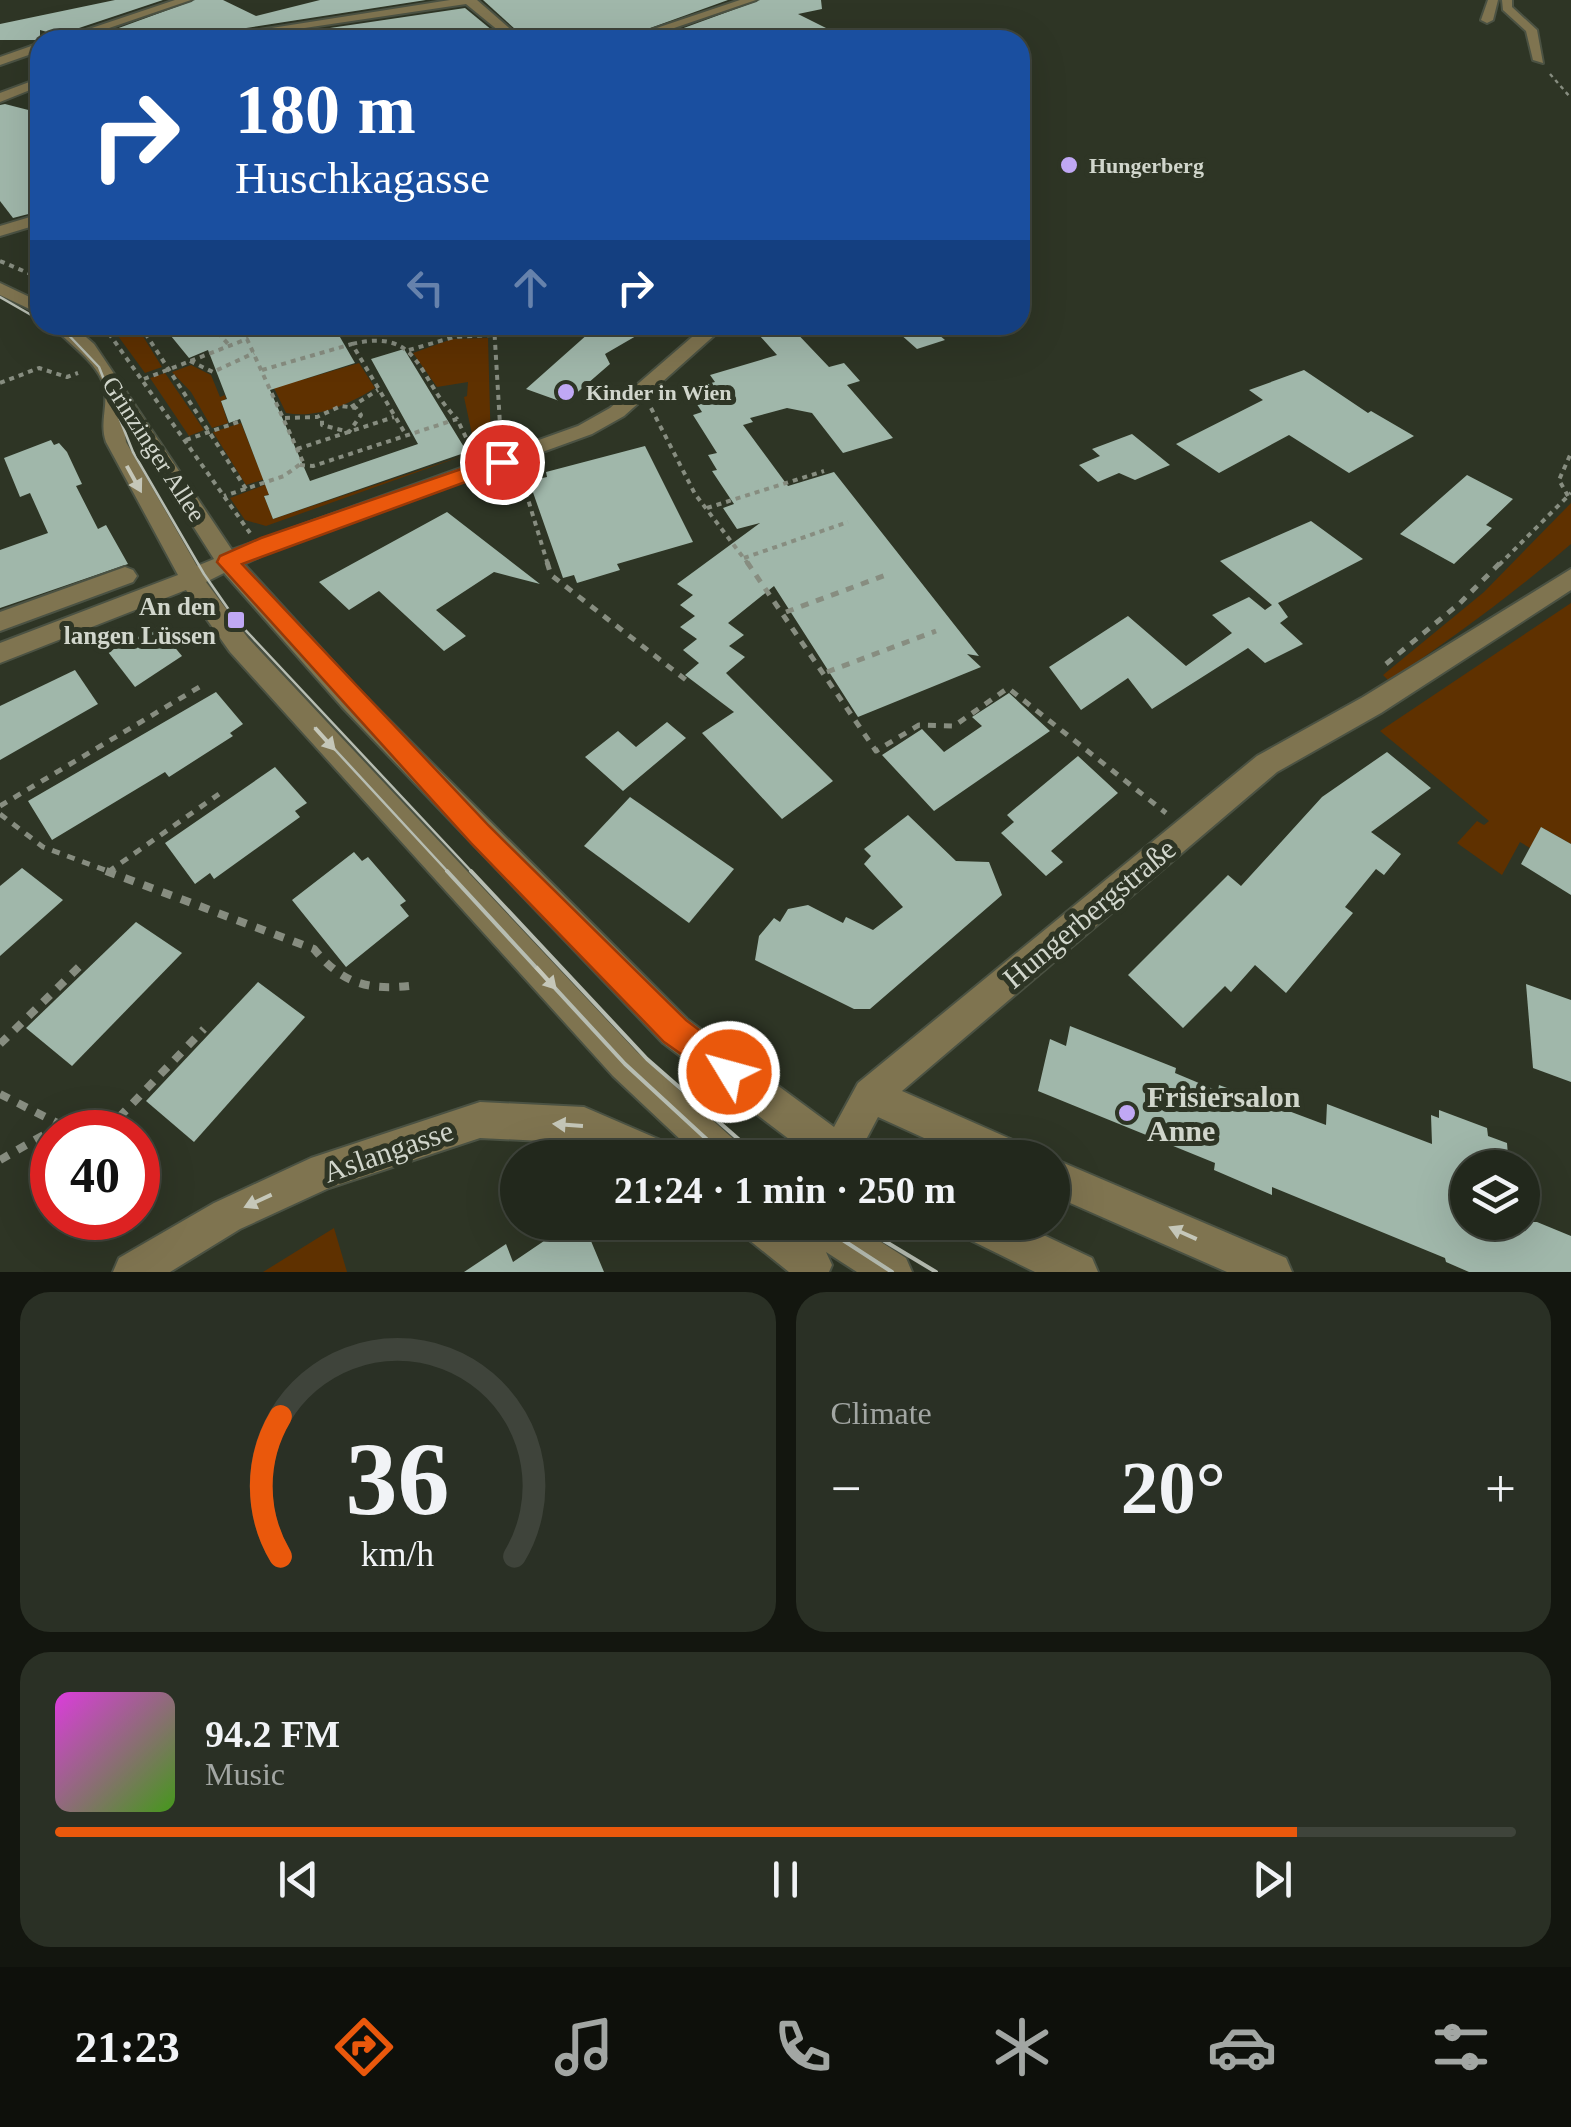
<!DOCTYPE html>
<html lang="en">
<head>
<meta charset="utf-8">
<style>
	body { margin:0; font-family:Georgia,serif; background:#2a3025; color:#f1f3f6; height:100vh; display:flex; flex-direction:column; font-size:38px; white-space:nowrap }
	* { box-sizing:border-box; margin:0 }
	p { font-size:32px; color:#a2a6a3 }
	.icon { flex:none; width:55px; height:55px; fill:none; stroke:currentColor; stroke-width:2; stroke-linecap:round; stroke-linejoin:round }
	.map { position:relative; height:1272px; overflow:hidden }
	.details { display:flex; flex-direction:column; gap:20px; padding:20px; background:#13160f; flex:1 }
	.details>* { flex:none }
	.banner { position:absolute; left:30px; top:30px; width:1000px; height:305px; border-radius:30px; box-shadow:0 10px 40px #0002,0 0 0 2px #3f443b; background:#1a4fa0; color:#fff; overflow:hidden }
	.fabs { position:absolute; left:1450px; top:1150px; display:grid; gap:20px }
	.fabs a { display:grid; place-items:center; width:90px; height:90px; border-radius:50%; background:#22281c; box-shadow:0 10px 40px #0002,0 0 0 2px #3f443b; font-size:50px }
	.speed { position:absolute; left:30px; top:1110px; display:flex; gap:20px; font-size:50px; font-weight:700; text-align:center }
	.speed>* { display:grid; place-content:center; width:130px; height:130px; border-radius:50%; background:#22281c; box-shadow:0 10px 40px #0002,0 0 0 2px #3f443b; line-height:1 }
	.speed .limit { border:15px solid #d22; background:#fff; color:#111 }
	.pin { position:absolute; display:grid; place-items:center; width:85px; height:85px; color:#fff; margin:-42px; border:5px solid #fff; border-radius:50%; box-shadow:0 2px 10px #0007 }
	.me { position:absolute; width:110px; margin:-55px; rotate:307deg; stroke-linejoin:round; filter:drop-shadow(0 0 8px #0008) }
	.turn { display:flex; align-items:center; gap:35px; height:210px; padding:0 40px; font-size:45px }
	.turn .icon { width:130px; height:130px; stroke-width:2.5 }
	.turn b { display:block; font-size:70px; line-height:85px }
	.lanes { display:flex; align-items:center; height:95px; padding:0 40px; background:#0003; justify-content:center; gap:50px; direction:ltr }
	.lanes .off { opacity:.35 }
	.big { font-size:75px; font-weight:700; line-height:1.1 }
	.details .widget { flex:1; display:flex; flex-direction:column; justify-content:center; gap:15px; min-width:0; padding:0 35px; border-radius:30px; background:#2a3025 }
	.details .dial { align-items:center; gap:0 }
	.dial svg { height:260px; overflow:visible; fill:none; stroke:#3f443b; stroke-width:7; stroke-linecap:round; text-anchor:middle }
	.dial text { fill:#f1f3f6; stroke:none }
	.song { display:flex; align-items:center; gap:30px }
	.cover { width:120px; height:120px; border-radius:15px; background:linear-gradient(135deg,hsl(300 70% 55%),hsl(100 70% 35%)) }
	.played { height:10px; border-radius:5px; background:linear-gradient(90deg,#ea580c 85%,#3f443b 85%) }
	.keys { display:flex; justify-content:space-around; direction:ltr }
	.heat { display:flex; justify-content:space-between; align-items:center; font-size:55px; direction:ltr }
	.details .tiles { flex:1; display:grid; gap:20px; grid-template-columns:1fr 1fr }
	.widget:last-child { grid-column:span 2 }
	.trip { position:absolute; left:500px; top:1140px; width:570px; height:100px; border-radius:50px; background:#22281c; box-shadow:0 10px 40px #0002,0 0 0 2px #3f443b; font-weight:700; line-height:100px; text-align:center }
	.tab-bar { display:flex; height:160px; justify-content:space-around; align-items:center; background:#0e100b; color:#a2a6a3 }
	.tab-bar .icon { width:70px; height:70px }
	.tab-bar .on { color:#ea580c }
	.tab-bar b { font-size:45px; color:#f1f3f6 }
	.map>svg:first-child { display:block }
	.green { fill:#5f3100 }
	.building { fill:#a0b7aa }
	.lines { fill:none; stroke-linecap:round; stroke-linejoin:round }
	.minor-casing { stroke:#4b5243; stroke-width:4 }
	.path-far3 { stroke:#878d80; stroke-width:2.5; stroke-dasharray:4 4; stroke-linecap:butt }
	.path-far2 { stroke:#878d80; stroke-width:4; stroke-dasharray:5 5; stroke-linecap:butt }
	.path-far1 { stroke:#878d80; stroke-width:5; stroke-dasharray:8 8; stroke-linecap:butt }
	.path { stroke:#878d80; stroke-width:8; stroke-dasharray:10 10; stroke-linecap:butt }
	.minor { fill:#7f7450; fill-rule:evenodd }
	.tram-far1 { stroke:#b7bdb2; stroke-width:2.5 }
	.tram { stroke:#b7bdb2; stroke-width:4 }
	.oneway { fill:#c5c7b9 }
	.route { fill:#ea580c; stroke:#983908; stroke-width:2.5 }
	.poi-dot { fill:#c0a8f4; stroke:#2e3525; stroke-width:4 }
	.labels { text-anchor:middle; dominant-baseline:central; stroke-width:10; stroke-linejoin:round; paint-order:stroke }
	.far-poi-label { font-size:22px; font-weight:bold; fill:#d1d6cc; stroke:#2e3525; text-anchor:start }
	.street-label { font-size:25px; fill:#d1d6cc; stroke:#2e3525 }
	.poi-label { font-size:25px; font-weight:bold; fill:#d1d6cc; stroke:#2e3525; text-anchor:end }
	.near-street-label { font-size:30px; fill:#d1d6cc; stroke:#2e3525 }
	.near-poi-label { font-size:30px; font-weight:bold; fill:#d1d6cc; stroke:#2e3525; text-anchor:start }
</style>
</head>
<body>
<div class="map">
<svg width="1571" height="1272" viewBox="0 0 1571 1272">
	<rect width="100%" height="100%" fill="#2e3525"/>
	<g class="green">
		<path d="M110 325H136L162 367 145 373Z"/>
		<path d="M488 338 491 449 475 448 464 397 467 396 468 382 437 387 413 353 452 339Z"/>
		<path d="M292 363 302 380 359 363 375 388C350 404 317 419 286 413L274 388Z"/>
		<path d="M191 365 211 375 220 397 225 395 226 399 221 401 228 423 212 428 191 392 172 372Z"/>
		<path d="M165 373 204 430 189 436 150 378Z"/>
		<path d="M241 423 258 466 297 454 281 474 246 485 213 432Z"/>
		<path d="M468 454 266 526 245 520 230 498 283 478 299 484 264 496 273 519Z"/>
		<path d="M1571 503V544C1513 594 1453 638 1389 681L1383 675 1484 592Z"/>
		<path d="M1571 603V844L1541 827 1530 848 1520 842 1502 875 1457 843 1477 821 1484 825 1489 821 1380 731Z"/>
		<path d="M334 1228 347 1272H263Z"/>
	</g>
	<g class="building">
		<path d="M115 0H163L58 35 40 30V40H0V24Z"/>
		<path d="M195 0H223L256 16 320 0H426L194 36 191 40H86Z"/>
		<path d="M483 0H728L617 40H527Z"/>
		<path d="M760 0H821L822 9 798 14 828 29 785 40H651Z"/>
		<path d="M465 8 504 40H249Z"/>
		<path d="M5 104 40 113V211L13 218 0 201V105Z"/>
		<path d="M162 325H333L355 363 270 390 310 481 418 444 371 359 404 349 467 452 273 519 264 496 269 495 240 419 229 423 221 401 227 399 208 350 189 358Z"/>
		<path d="M598 325H655L605 354 610 364 565 403 526 389Z"/>
		<path d="M750 325H789L829 367 844 363 860 381 847 385 893 438 843 453 812 413 787 408 750 418 753 422 743 425 788 486 834 472 979 656 967 654 981 667 858 717 774 586 728 623 744 635 729 646 745 657 726 673 833 781 782 819 702 733 734 712 685 675 699 663 683 650 697 639 680 627 695 616 680 605 693 595 677 584 760 523 737 529 723 508 734 504 712 471 717 470 708 455 717 453 693 415 702 412 687 389 715 382 710 375 777 355Z"/>
		<path d="M890 325H927L945 340 917 349Z"/>
		<path d="M1304 370 1368 413 1371 411 1414 436 1349 473 1289 435 1219 473 1176 444 1263 400 1249 390Z"/>
		<path d="M1132 434 1170 465 1135 480 1119 473 1098 482 1079 465 1100 456 1092 449Z"/>
		<path d="M51 440 54 445 59 443 67 452 82 484 76 486 98 529 106 525 128 564 0 608V550L48 533 30 493 20 497 4 458Z"/>
		<path d="M645 446 693 542 617 564 620 570 577 583 574 575 563 578 529 481 547 477 546 472Z"/>
		<path d="M1467 475 1513 499 1486 525 1492 528 1454 564 1400 534Z"/>
		<path d="M447 512 540 584 494 572 436 610 466 636 444 651 379 591 349 610 319 582Z"/>
		<path d="M1311 521 1363 559 1278 603 1288 617 1280 623 1303 644 1265 663 1248 648 1152 709 1128 678 1081 710 1049 667 1128 616 1186 666 1232 633 1212 615 1249 597 1265 610 1272 605 1220 561Z"/>
		<path d="M158 627 182 656 135 687 108 652Z"/>
		<path d="M75 670 98 704 0 760V706Z"/>
		<path d="M216 692 243 724 230 733 233 736 169 777 165 772 52 840 28 801Z"/>
		<path d="M1009 693 1050 731 934 811 882 755 922 729 944 752 982 726 972 717Z"/>
		<path d="M667 722 686 738 623 791 585 757 618 731 636 747Z"/>
		<path d="M1387 752 1431 788 1371 832 1401 854 1384 875 1376 869 1345 907 1353 913 1286 993 1255 965 1231 992 1225 986 1183 1028 1128 975 1228 875 1241 886 1322 797Z"/>
		<path d="M1078 756 1118 793 1051 851 1063 862 1046 876 1001 833 1014 822 1007 815Z"/>
		<path d="M275 767 307 803 295 811 300 817 214 879 210 873 195 884 165 843Z"/>
		<path d="M630 797 734 869 689 923 584 846Z"/>
		<path d="M908 815 956 861 989 862 1002 895 870 1009H854L755 960 759 936 774 918 780 922 788 909 808 905 843 923 846 917 873 930 903 907 864 864 871 856 864 849Z"/>
		<path d="M1541 827 1571 844V895L1521 864Z"/>
		<path d="M354 852 362 861 368 857 406 901 400 905 409 916 346 967 292 900Z"/>
		<path d="M22 868 63 900 0 956V886Z"/>
		<path d="M136 922 182 953 72 1066 26 1028Z"/>
		<path d="M258 982 305 1017 194 1142 146 1101Z"/>
		<path d="M1526 984 1571 1000V1082L1533 1068Z"/>
		<path d="M1070 1026 1176 1068 1175 1073 1218 1091 1219 1085 1326 1125 1327 1104 1432 1144 1431 1115 1439 1118V1110L1487 1128 1488 1136 1507 1143 1509 1168H1468V1222H1537L1571 1236V1272H1469L1446 1262 1445 1258 1272 1187V1195L1214 1170 1215 1163 1038 1091 1050 1039 1066 1046Z"/>
		<path d="M572 1222H583L604 1272H464L506 1244 513 1262Z"/>
	</g>
	<g class="lines">
		<g class="minor-casing">
			<g id="minor">
				<path d="M175 0H191L74 40H56Z"/>
				<path d="M450 0H477L523 40H510L466 4 224 40H195Z"/>
				<path d="M740 0H756L639 40H621Z"/>
				<path d="M1488 0H1498L1493 20 1487 23 1481 20Z"/>
				<path d="M1502 0H1512V7L1537 30 1543 63 1533 60 1526 31 1503 10Z"/>
				<path d="M40 43V51L0 65V57Z"/>
				<path d="M40 78V86L0 102V93Z"/>
				<path d="M40 214V224L0 236V226Z"/>
				<path d="M0 283 40 302V314L0 295Z"/>
				<path d="M52 325H72L94 344 232 550 578 426 610 408 706 325H726L624 416 592 434 276 549 244 564 360 691 687 1019 834 1127 858 1083 1257 756 1363 697 1571 569V590L1381 713 1277 772 902 1091 1024 1145 1029 1158H968L878 1117 860 1151 863 1158H814L663 1043 342 707 224 573 206 582 248 638 637 1052 740 1145 745 1158H700L613 1076 230 652 186 590 0 663V643L178 575 106 442C99 423 109 404 104 386 98 362 67 343 52 325ZM122 414 214 559 197 566 126 442Z"/>
				<path d="M125 567 133 570 137 576 133 582 0 631V612Z"/>
				<path d="M480 1102 584 1107 672 1145 677 1158H616L583 1143 480 1138 329 1188 240 1229 170 1272H113L119 1258 214 1203 311 1158Z"/>
				<path d="M1052 1158 1286 1258 1292 1272H1227L1052 1195Z"/>
				<path d="M737 1222H788L800 1232 796 1222H850L906 1258 912 1272H857L826 1252 832 1265 829 1272H789L743 1235Z"/>
				<path d="M954 1222H1016L1092 1258 1098 1272H1035L960 1235Z"/>
			</g>
		</g>
		<path class="path-far3" d="M1550 74 1571 98"/>
		<g class="path-far2">
			<path d="M0 261 40 278"/>
			<path d="M103 325 250 533"/>
			<path d="M140 325 246 489"/>
			<path d="M211 325 229 345"/>
			<path d="M451 325 459 337"/>
			<path d="M494 325 501 441"/>
			<path d="M216 331 230 325"/>
			<path d="M375 335 372 332 377 325"/>
			<path d="M352 344C422 327 417 379 457 419"/>
			<path d="M409 350 454 337 492 335"/>
			<path d="M190 361 213 372 254 353"/>
			<path d="M262 370 352 344 406 435"/>
			<path d="M144 379 247 339 303 462 284 476 224 496"/>
			<path d="M0 383 39 368 67 377 78 373"/>
			<path d="M351 407 378 390"/>
			<path d="M651 408 695 494 749 565"/>
			<path d="M285 418 317 417 341 406 356 408 361 415 349 432 322 425V416"/>
			<path d="M186 440 238 422"/>
			<path d="M297 449 394 417"/>
			<path d="M300 465 313 466 457 419 473 452"/>
			<path d="M520 473 548 565"/>
			<path d="M1568 496 1559 480 1571 453"/>
			<path d="M707 508 824 471"/>
			<path d="M744 558 848 522"/>
			<path d="M1499 565 1571 493"/>
		</g>
		<g class="path-far1">
			<path d="M547 562 551 575 686 680"/>
			<path d="M747 562 876 751 919 725 954 726 1008 688 1166 813"/>
			<path d="M786 612 886 575"/>
			<path d="M1386 664 1460 603 1501 562"/>
			<path d="M827 672 936 631"/>
			<path d="M0 806 201 686"/>
			<path d="M0 814 43 847 113 873"/>
			<path d="M108 872 219 794"/>
		</g>
		<g class="path">
			<path d="M106 871 314 949C344 986 371 991 417 985"/>
			<path d="M0 1044 82 964"/>
			<path d="M0 1094 75 1132"/>
			<path d="M105 1132 204 1029"/>
			<path d="M0 1160 61 1125"/>
			<path d="M130 1218 133 1234"/>
		</g>
		<use href="#minor" class="minor"/>
		<g class="tram-far1">
			<path d="M0 297 40 320"/>
			<path d="M59 325 99 367 133 452 204 574 236 620 473 873"/>
			<path d="M315 728 449 873"/>
		</g>
		<g class="tram">
			<path d="M447 871 625 1064 727 1158"/>
			<path d="M471 871 647 1059 760 1158"/>
			<path d="M815 1222 892 1272"/>
			<path d="M853 1222 936 1272"/>
		</g>
	</g>
	<defs><path id="oneway-solid" d="M-6-.8H1V-3.2L6.5 0L1 3.2V.8H-6Z" transform="scale(2.5)"/></defs>
	<g class="oneway">
		<use href="#oneway-solid" transform="translate(134 479) rotate(61)"/>
		<use href="#oneway-solid" transform="translate(325 739) rotate(48)"/>
		<use href="#oneway-solid" transform="translate(546 978) rotate(48)"/>
		<use href="#oneway-solid" transform="translate(568 1125) rotate(-176)"/>
		<use href="#oneway-solid" transform="translate(258 1201) rotate(155)"/>
		<use href="#oneway-solid" transform="translate(1183 1233) rotate(-156)"/>
	</g>
	<path class="route" d="M502 455 511 462 509 466 242 564 489 826 686 1020 740 1061 745 1072 740 1083 729 1088 664 1042 471 843 217 562 220 556 261 538Z"/>
	<g class="poi-dot">
		<circle cx="1069" cy="165" r="10"/>
		<circle cx="566" cy="392" r="10"/>
		<rect x="226" y="610" width="20" height="20" rx="5"/>
		<circle cx="1127" cy="1113" r="10"/>
	</g>
	<g class="labels">
		<g class="far-poi-label">
			<text x="1089" y="165">Hungerberg</text>
			<text x="586" y="392">Kinder in Wien</text>
		</g>
		<g class="street-label">
			<text transform="translate(154 449) rotate(57)">Grinzinger Allee</text>
		</g>
		<g class="poi-label">
			<text x="216" y="606">An den<tspan x="216" dy="29">langen Lüssen</tspan></text>
		</g>
		<g class="near-street-label">
			<text transform="translate(1089 913) rotate(-40)">Hungerbergstraße</text>
			<text transform="translate(388 1151) rotate(-19)">Aslangasse</text>
		</g>
		<g class="near-poi-label">
			<text x="1147" y="1096">Frisiersalon<tspan x="1147" dy="34">Anne</tspan></text>
		</g>
	</g>
</svg>
<div class="fabs">
<a><svg class="icon" aria-label="layers" viewBox="0 0 24 24"><path d="M12 4l9 5-9 5-9-5zM3 14l9 5 9-5"/></svg></a>
</div>
<div class="speed"><div class="limit">40</div></div>
<div class="pin" style="left:502px;top:462px;background:#d93025"><svg class="icon" aria-label="arrive" viewBox="0 0 24 24"><path d="M6 21V4h12l-3 4 3 4H6"/></svg></div>
<svg class="me" style="left:729px;top:1072px" viewBox="-20 -20 40 40"><circle r="17" fill="#ea580c" stroke="#fff" stroke-width="3"/><path d="M0-11L8 9 0 5-8 9z" fill="#fff"/></svg>
<div class="trip">21:24 · 1 min · 250 m</div>
<div class="banner">
<div class="turn"><svg class="icon" aria-label="right" viewBox="0 0 24 24"><path d="M7 20v-9h11M14 6l5 5-5 5"/></svg><div><b>180 m</b>Huschkagasse</div></div>
<div class="lanes"><svg class="icon off" aria-label="left" viewBox="0 0 24 24"><path d="M17 20v-9H6M10 6l-5 5 5 5"/></svg><svg class="icon off" aria-label="ahead" viewBox="0 0 24 24"><path d="M12 20V5M6 11l6-6 6 6"/></svg><svg class="icon" aria-label="right" viewBox="0 0 24 24"><path d="M7 20v-9h11M14 6l5 5-5 5"/></svg></div>
</div>
</div>
<section class="details">
<div class="tiles">
<div class="widget dial"><svg viewBox="0 0 100 80">
<path d="M14 69A42 42 0 1 1 86 69"/>
<path d="M14 69A42 42 0 0 1 14 26" stroke="#ea580c"/>
<text x="50" y="56" font-size="32" font-weight="700">36</text>
<text x="50" y="72" font-size="11">km/h</text>
</svg></div>
<div class="widget"><p>Climate</p>
<div class="heat"><a>−</a><b class="big">20°</b><a>+</a></div>
</div>
<div class="widget">
<div class="song"><i class="cover"></i><div><b>94.2 FM</b><p>Music</p></div></div>
<div class="played"></div>
<div class="keys"><svg class="icon" aria-label="previous" viewBox="0 0 24 24"><path d="M18 5L8 12l10 7zM5 5v14"/></svg><svg class="icon" aria-label="pause" viewBox="0 0 24 24"><path d="M8 5v14M16 5v14"/></svg><svg class="icon" aria-label="next" viewBox="0 0 24 24"><path d="M6 5l10 7-10 7zM19 5v14"/></svg></div>
</div>
</div>
</section>
<nav class="tab-bar">
<b>21:23</b>
<svg class="icon on" aria-label="directions" viewBox="0 0 24 24"><path d="M12 3l9 9-9 9-9-9zM9 14v-3h6M13 9l2 2-2 2"/></svg>
<svg class="icon" aria-label="music" viewBox="0 0 24 24"><path d="M9 18V5l10-2v13"/><circle cx="6" cy="18" r="3"/><circle cx="16" cy="16" r="3"/></svg>
<svg class="icon" aria-label="phone" viewBox="0 0 24 24"><path d="M5 4h4l2 5-3 2q2 4 5 5l2-3 5 2v4C11 20 4 13 5 4z"/></svg>
<svg class="icon" aria-label="climate" viewBox="0 0 24 24"><path d="M12 3v18M4 7l16 10M4 17L20 7"/></svg>
<svg class="icon" aria-label="car" viewBox="0 0 24 24"><path d="M5 17H2v-5l4-1 3-4h7l3 4 3 1v5h-3M9 17h6M6 11h13"/><circle cx="7" cy="17" r="2"/><circle cx="17" cy="17" r="2"/></svg>
<svg class="icon" aria-label="filters" viewBox="0 0 24 24"><path d="M4 7h16M4 17h16"/><circle cx="9" cy="7" r="2"/><circle cx="15" cy="17" r="2"/></svg>
</nav>
</body>
</html>
